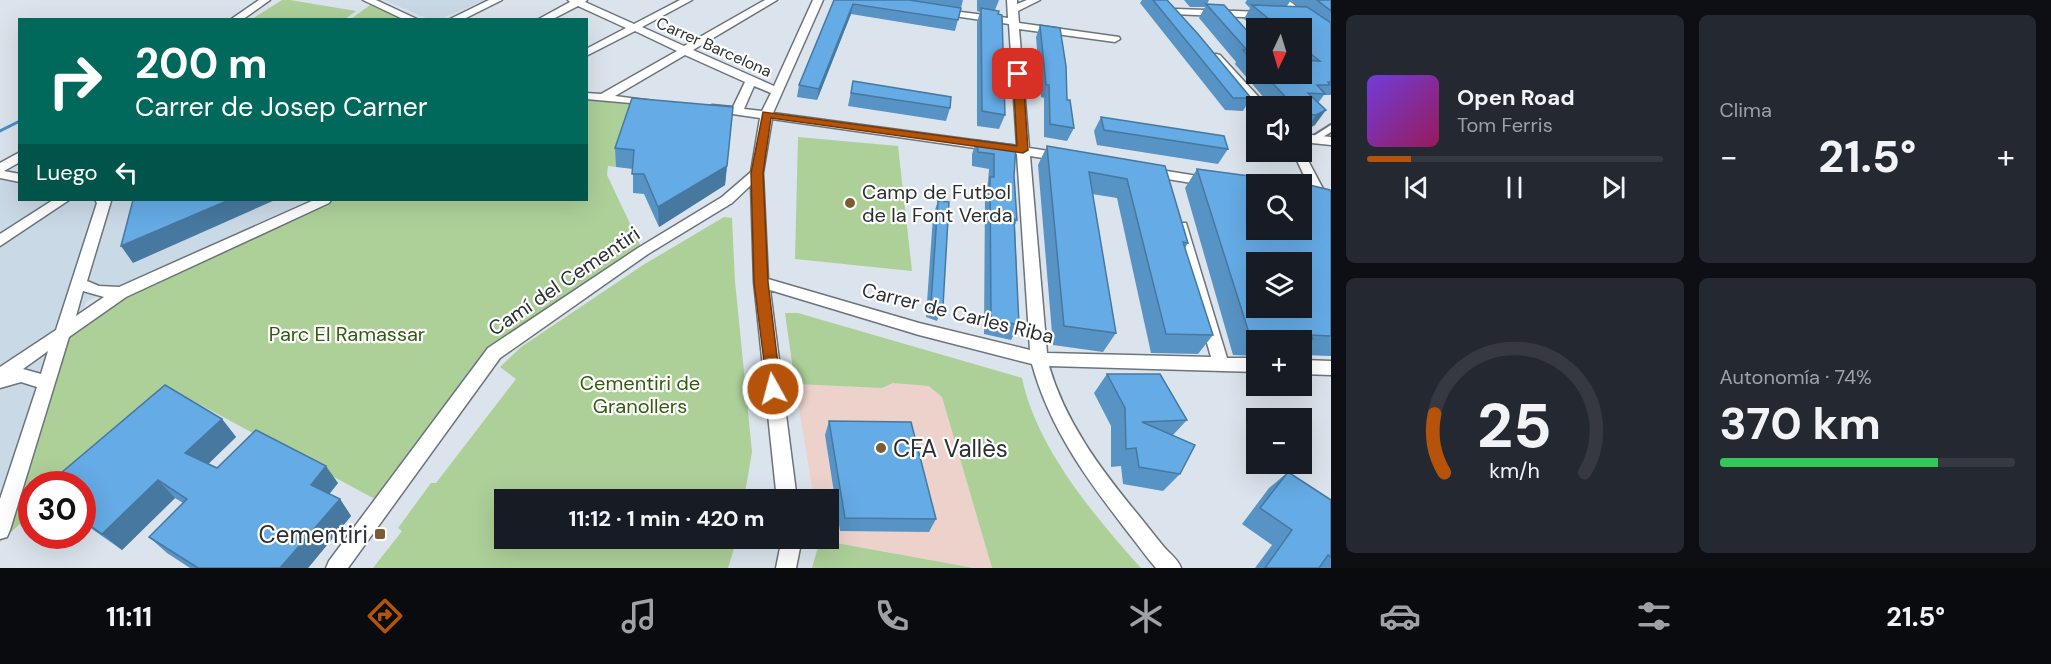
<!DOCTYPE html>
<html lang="es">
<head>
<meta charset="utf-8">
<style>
	body { margin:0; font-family:"DM Sans",sans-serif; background:#242831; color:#f1f3f6; height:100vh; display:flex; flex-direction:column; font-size:22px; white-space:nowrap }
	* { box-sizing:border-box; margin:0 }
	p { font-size:20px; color:#9ea1a6 }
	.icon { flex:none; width:33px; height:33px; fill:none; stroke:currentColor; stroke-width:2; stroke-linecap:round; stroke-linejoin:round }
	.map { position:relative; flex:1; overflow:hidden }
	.sheet { display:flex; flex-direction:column; gap:15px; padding:15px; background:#0d0f14; width:720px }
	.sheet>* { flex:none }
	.banner { position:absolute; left:18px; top:18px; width:570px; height:183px; border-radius:0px; box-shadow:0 6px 24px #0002; background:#00695c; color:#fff; overflow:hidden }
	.needle { width:39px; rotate:184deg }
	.fabs { position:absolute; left:1246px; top:18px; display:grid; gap:12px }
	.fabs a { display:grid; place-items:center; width:66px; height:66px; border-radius:0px; background:#171b24; box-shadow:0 6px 24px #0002; font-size:30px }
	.speed { position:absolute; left:18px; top:471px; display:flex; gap:12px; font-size:30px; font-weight:700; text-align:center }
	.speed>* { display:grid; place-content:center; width:78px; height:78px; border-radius:50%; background:#171b24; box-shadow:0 6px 24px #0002; line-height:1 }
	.speed .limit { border:9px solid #d22; background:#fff; color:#111 }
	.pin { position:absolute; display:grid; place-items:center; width:51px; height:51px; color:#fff; margin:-26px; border-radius:12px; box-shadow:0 3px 9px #0006 }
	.me { position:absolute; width:66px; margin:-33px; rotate:353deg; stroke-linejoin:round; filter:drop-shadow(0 0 4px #0008) }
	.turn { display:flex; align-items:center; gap:21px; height:126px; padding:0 18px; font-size:27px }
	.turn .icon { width:78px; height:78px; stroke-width:2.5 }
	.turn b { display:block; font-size:42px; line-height:51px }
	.then { display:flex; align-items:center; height:57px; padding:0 18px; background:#0003; gap:12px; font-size:22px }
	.big { font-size:45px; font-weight:700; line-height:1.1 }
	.sheet .widget { flex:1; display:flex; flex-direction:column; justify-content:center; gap:9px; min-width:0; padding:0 21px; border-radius:9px; background:#242831 }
	.sheet .dial { align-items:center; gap:0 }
	.dial svg { height:156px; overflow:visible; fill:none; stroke:#363941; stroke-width:7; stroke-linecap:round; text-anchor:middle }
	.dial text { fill:#f1f3f6; stroke:none }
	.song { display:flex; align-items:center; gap:18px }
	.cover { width:72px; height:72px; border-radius:9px; background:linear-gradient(135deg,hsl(260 70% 55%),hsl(330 70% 35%)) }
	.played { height:6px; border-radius:3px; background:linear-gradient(90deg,#b45309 15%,#363941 15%) }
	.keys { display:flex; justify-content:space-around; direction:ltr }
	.heat { display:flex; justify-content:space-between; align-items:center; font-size:33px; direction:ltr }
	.charge { height:9px; border-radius:4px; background:linear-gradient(90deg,#34c759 74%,#363941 0) }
	.sheet .tiles { flex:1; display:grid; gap:15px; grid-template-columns:repeat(2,1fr) }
	.trip { position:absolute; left:494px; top:489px; width:345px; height:60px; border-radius:0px; background:#171b24; box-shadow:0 6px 24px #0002; font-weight:700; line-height:60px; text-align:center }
	.dock { display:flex; height:96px; justify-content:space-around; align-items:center; background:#090b0e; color:#9ea1a6 }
	.dock .icon { width:42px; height:42px }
	.dock .active { color:#b45309 }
	.dock b { font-size:27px; color:#f1f3f6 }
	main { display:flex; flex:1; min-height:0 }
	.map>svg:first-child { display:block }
	.built { fill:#cad9e6 }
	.education { fill:#ecd2cb }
	.green { fill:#add099 }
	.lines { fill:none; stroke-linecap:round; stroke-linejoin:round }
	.stream { stroke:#4690c6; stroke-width:3 }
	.pedestrian-casing { stroke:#6c747b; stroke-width:4 }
	.minor-casing { stroke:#6c747b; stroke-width:3 }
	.pedestrian { fill:#fff; fill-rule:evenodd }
	.minor { fill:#fff; fill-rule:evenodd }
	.wall { fill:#5793c5 }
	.shaded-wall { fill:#4778a0 }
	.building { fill:#65abe5; stroke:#4778a0; stroke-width:1.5; fill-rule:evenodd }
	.route { fill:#b45309; stroke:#753606; stroke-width:1.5 }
	.poi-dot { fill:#7c5d32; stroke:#fff; stroke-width:2 }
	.labels { text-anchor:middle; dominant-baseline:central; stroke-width:4.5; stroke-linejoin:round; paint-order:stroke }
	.far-street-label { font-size:16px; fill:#2c2f32; stroke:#fff }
	.poi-label { font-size:20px; fill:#2c2f32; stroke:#fff; text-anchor:start }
	.street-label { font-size:20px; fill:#2c2f32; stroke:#fff }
	.park-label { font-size:20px; fill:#335b10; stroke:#fff }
	.near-poi-label { font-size:24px; fill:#2c2f32; stroke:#fff; text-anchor:start }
</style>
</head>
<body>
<main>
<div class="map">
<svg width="1331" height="568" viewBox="0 0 1331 568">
	<rect width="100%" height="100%" fill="#dbe4ec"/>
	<g class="built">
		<path d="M383 0H486L440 19 431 20Z"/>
		<path d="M0 169 19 172 20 200H309L87 301 0 503Z"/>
	</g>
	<path class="education" d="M893 383 930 386 942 397 992 568H974L820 540 828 538V500L814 499 795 384 881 388Z"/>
	<g class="green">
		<path d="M282 0H290L356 11 345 19H252Z"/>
		<path d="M370 5 403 19H351Z"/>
		<path d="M587 96 638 101 616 167 608 166 607 175 643 251 494 353 384 504 173 390 65 484H32L31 514 0 542V530L64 330 121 293 324 200H586Z"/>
		<path d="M798 137 898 146 912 271 795 259Z"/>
		<path d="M724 217 732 218 735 281 752 452 744 499 504 500V538L737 539 728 568H373L402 531 398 528 431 483H436L516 379 500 367 521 347 643 265Z"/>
		<path d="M785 313H798L1022 378C1036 447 1095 517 1141 568H992L942 397 929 386 893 383 882 388 795 384Z"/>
		<path d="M820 540 974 568H812Z"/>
	</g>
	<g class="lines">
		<path class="stream" d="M0 131 20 121"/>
		<g class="pedestrian-casing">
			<path id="pedestrian" d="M1331 125V132L1316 141H1310L1309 139Z"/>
		</g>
		<g class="minor-casing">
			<g id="minor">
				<path d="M259 0H270L242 20H230Z"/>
				<path d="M363 0H376L419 20H405Z"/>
				<path d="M489 0H502L462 20H448Z"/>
				<path d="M568 0H587L585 2 634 24 680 0H692L642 27 684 46 765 0H777L693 50 774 86 813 0H823L773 113 1017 146 1009 24 940 14 935 11 937 9 1008 18 1007 0H1017V4L1027 0H1040L1018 11 1019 23 1119 37 1120 39 1115 42 1019 29 1029 148 1062 153 1068 157 1062 161 1030 156 1047 353 1211 357 1174 226 1176 223H1186L1227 358H1257V372L1049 366C1065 421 1099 467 1135 511 1145 523 1154 535 1164 547 1170 554 1178 559 1181 568H1156C1147 558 1139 546 1130 535 1089 482 1050 430 1032 364L919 335 770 290 797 500H777L754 282 751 185 732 203 648 254 500 358 348 568H326L329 561 488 348 638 248 722 197 751 172 760 118 712 111 706 108 712 105 733 107 745 82 685 55 615 96 653 101V105L586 99V93L601 94 677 51 635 31 586 56V49L626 28 578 6 551 20H537L570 2ZM754 86 771 93 762 111 744 109ZM772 119 1017 154 1030 350 919 323 768 279 763 173Z"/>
				<path d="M1277 0H1288L1331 33V41Z"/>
				<path d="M1176 9 1265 12 1270 15 1265 18 1173 14V10Z"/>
				<path d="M1216 54 1220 55 1267 106 1257 107 1212 59V55Z"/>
				<path d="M1302 134 1331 137V145L1302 142Z"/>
				<path d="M1302 149 1331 204V223L1324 218 1293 152H1302Z"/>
				<path d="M20 152V162L4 171 20 174V182L0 178V163Z"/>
				<path d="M1148 168 1210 178 1217 182 1210 186 1143 175 1142 172Z"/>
				<path d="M53 200H69L0 246V234Z"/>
				<path d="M95 200 111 201 87 281 99 286 119 287 314 200H331L329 203 126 297 69 337 10 530 7 537 0 539V499L37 387 21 382 0 388V367L56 330 97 203ZM83 291 104 297 76 316ZM48 351 41 374 23 369Z"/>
				<path d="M1302 360 1331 361V375L1302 374Z"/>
				<path d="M782 538H802L796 568H776Z"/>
			</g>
		</g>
		<use href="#pedestrian" class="pedestrian"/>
		<use href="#minor" class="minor"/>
	</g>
	<g class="wall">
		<path d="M834 0H963L955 31 851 14 817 100 797 97 799 85Z"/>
		<path d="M977 0H999L995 10 1005 115 999 129 977 126V22L980 12 977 11Z"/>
		<path d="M1142 0H1167L1251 98 1243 111 1225 110 1140 3Z"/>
		<path d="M1184 0H1209L1207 4 1257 42V74H1302V28H1257V30L1244 19 1250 8 1245 3 1247 0H1291L1287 6 1299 7 1291 0H1331V95H1324L1318 103 1315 125 1306 130H1302V106H1271L1235 64 1236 62 1199 18 1205 7H1190Z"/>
		<path d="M1040 25 1067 100 1074 128 1067 141 1044 137V98L1041 97 1036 37Z"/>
		<path d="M853 81 950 108 946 121 848 106Z"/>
		<path d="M733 107 725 185 659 227 644 194 633 193V169L616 167 615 148Z"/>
		<path d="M1101 117 1228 149 1218 164 1097 145 1094 131Z"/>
		<path d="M977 140 1016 145 1014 176 1017 220 1015 225 1019 325 1011 340 984 334 985 192 988 182 989 169 972 166V154Z"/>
		<path d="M1047 146 1165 166 1188 243 1185 248 1213 335 1198 354 1151 353 1117 198 1092 194 1116 333 1103 352 1053 345 1038 165Z"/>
		<path d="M1197 169 1331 193V356L1302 355V340H1257V356L1233 355 1185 188Z"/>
		<path d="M938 201 943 306 937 321 926 317 933 216Z"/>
		<path d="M1107 374 1187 420 1173 435 1180 474 1163 491 1123 484 1121 466 1111 467V426L1094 393Z"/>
		<path d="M222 419 236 437 208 464 217 468 338 483 329 494 340 499 351 516 308 568H190L167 553 149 537 183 503 175 498 122 550 82 522V484Z"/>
		<path d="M829 421 936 519 929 532 840 531 825 435Z"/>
		<path d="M1288 472 1331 500V568H1255L1272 545 1242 524 1269 488Z"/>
	</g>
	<g class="shaded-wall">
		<path d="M853 4 851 14 817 100 819 89Z"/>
		<path d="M733 107 725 185 659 227 658 207Z"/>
		<path d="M1326 110 1315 125 1306 130 1316 115Z"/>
		<path d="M229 200H275L133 263 121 246Z"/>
		<path d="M222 419 236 437 201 471 185 453Z"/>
		<path d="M326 466 338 483 323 502 311 485Z"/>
		<path d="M158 480 175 498 122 550 102 534Z"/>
		<path d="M340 499 351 516 308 568H280Z"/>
	</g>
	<g class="building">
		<path d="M834 0H909L961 8 958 20 853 4 819 89 799 85Z"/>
		<path d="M1153 0H1167L1198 34 1251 98H1233Z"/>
		<path d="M1317 0H1331V11Z"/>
		<path d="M1206 4 1224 5 1257 42V66L1243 50H1247Z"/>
		<path d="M1252 5 1307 7 1331 23V82H1328L1330 85H1317L1325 94 1308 93 1326 110 1316 115 1302 114V106H1294L1264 74H1302V60L1320 61 1302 47V28H1280Z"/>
		<path d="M981 8 999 11 998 14 1002 15 1005 115 982 111Z"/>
		<path d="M1040 25 1060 28 1066 66 1067 100H1070L1074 128 1050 124 1049 85H1046Z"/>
		<path d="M853 81 951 97 950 108 851 93Z"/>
		<path d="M632 98 733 107 727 166 658 207 644 174H632L634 150 615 148Z"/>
		<path d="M1101 117 1224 136 1228 149 1104 130Z"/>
		<path d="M977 140 1016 145 1014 176 1017 220 1014 219 1019 325 991 319 990 177H994V154L978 152Z"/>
		<path d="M1047 146 1165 166 1188 243 1183 242 1213 335 1166 334 1127 179 1089 172 1116 333 1064 326Z"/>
		<path d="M1197 169 1301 183 1330 190 1331 193V336L1311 335 1313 339 1250 336ZM1257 184H1302V230H1257ZM1257 262H1302V308H1257Z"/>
		<path d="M133 200H229L121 246Z"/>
		<path d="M938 201 949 202 943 306 931 303Z"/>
		<path d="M1107 374H1160L1187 420 1142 422 1195 445 1180 474 1139 467 1136 448 1126 449 1125 408Z"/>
		<path d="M165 385 222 419 185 453 217 468 256 430 326 466 311 485 340 499 280 568H198L149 537 187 499 158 480 102 534 82 520V484H48Z"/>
		<path d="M829 421 911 422 936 519 845 518Z"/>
		<path d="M1288 472 1331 500V557L1328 555 1319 568H1265L1292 530 1260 508Z"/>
	</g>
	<path class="route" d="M1018 71 1023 74 1028 150 1023 153 771 118 763 173 768 282 781 389 779 393 773 395 768 393 754 282 751 173 763 112 1017 146 1013 74Z"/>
	<g class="poi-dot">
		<circle cx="850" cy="203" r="6"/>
		<circle cx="881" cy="448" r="6"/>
		<rect x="374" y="528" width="12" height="12" rx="3"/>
	</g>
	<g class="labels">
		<g class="far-street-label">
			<text transform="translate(714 47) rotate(24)">Carrer Barcelona</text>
		</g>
		<g class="poi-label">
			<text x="862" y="192">Camp de Futbol<tspan x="862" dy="23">de la Font Verda</tspan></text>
		</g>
		<g class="street-label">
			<text transform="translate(564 281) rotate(-34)">Camí del Cementiri</text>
			<text transform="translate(958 313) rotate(14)">Carrer de Carles Riba</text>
		</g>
		<g class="park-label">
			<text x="347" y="334">Parc El Ramassar</text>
			<text x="640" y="383">Cementiri de<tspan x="640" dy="23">Granollers</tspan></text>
		</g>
		<g class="near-poi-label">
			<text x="893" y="448">CFA Vallès</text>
			<text x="368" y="534" text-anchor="end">Cementiri</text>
		</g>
	</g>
</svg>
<div class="fabs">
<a><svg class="needle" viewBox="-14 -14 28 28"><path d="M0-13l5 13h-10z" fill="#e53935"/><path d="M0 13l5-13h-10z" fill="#9ea1a6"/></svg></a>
<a><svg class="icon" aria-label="sound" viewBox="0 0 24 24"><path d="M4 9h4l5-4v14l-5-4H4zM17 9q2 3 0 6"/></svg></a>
<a><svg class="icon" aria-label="search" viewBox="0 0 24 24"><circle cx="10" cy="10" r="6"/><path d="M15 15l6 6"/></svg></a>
<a><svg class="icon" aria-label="layers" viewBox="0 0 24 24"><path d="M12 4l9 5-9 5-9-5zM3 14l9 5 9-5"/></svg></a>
<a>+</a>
<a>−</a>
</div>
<div class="speed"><div class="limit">30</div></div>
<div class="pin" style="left:1018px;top:74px;background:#d93025"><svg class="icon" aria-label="arrive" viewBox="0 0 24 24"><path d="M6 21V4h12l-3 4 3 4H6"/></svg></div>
<svg class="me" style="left:773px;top:389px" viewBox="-20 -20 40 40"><circle r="17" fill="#b45309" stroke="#fff" stroke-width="3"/><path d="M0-11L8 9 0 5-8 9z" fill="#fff"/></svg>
<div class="trip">11:12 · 1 min · 420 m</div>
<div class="banner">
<div class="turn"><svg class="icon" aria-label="right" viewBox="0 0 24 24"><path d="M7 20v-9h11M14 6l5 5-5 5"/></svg><div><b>200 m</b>Carrer de Josep Carner</div></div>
<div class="then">Luego<svg class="icon" aria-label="left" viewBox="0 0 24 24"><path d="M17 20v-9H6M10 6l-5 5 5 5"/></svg></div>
</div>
</div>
<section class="sheet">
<div class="tiles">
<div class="widget">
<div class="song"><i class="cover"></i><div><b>Open Road</b><p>Tom Ferris</p></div></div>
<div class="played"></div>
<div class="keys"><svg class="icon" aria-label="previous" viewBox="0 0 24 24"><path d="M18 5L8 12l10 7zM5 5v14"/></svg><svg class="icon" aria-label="pause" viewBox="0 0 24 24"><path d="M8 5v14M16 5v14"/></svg><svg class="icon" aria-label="next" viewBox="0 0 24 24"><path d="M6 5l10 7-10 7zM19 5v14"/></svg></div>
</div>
<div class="widget"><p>Clima</p>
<div class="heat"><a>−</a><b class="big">21.5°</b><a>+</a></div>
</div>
<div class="widget dial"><svg viewBox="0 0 100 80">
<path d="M14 69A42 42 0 1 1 86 69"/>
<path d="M14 69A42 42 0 0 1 9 39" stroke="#b45309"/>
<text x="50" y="56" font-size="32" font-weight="700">25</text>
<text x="50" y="72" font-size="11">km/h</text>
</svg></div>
<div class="widget"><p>Autonomía · 74%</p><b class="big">370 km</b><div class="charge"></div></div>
</div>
</section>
</main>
<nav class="dock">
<b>11:11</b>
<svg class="icon active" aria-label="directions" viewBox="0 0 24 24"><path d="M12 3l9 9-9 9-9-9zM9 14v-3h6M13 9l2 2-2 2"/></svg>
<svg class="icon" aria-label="music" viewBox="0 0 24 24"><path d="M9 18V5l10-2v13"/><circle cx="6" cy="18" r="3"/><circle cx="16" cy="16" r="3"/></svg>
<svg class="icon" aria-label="phone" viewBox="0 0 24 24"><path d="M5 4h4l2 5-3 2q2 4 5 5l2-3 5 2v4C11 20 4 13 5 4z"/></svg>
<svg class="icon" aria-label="climate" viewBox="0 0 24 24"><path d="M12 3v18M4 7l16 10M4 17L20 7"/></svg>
<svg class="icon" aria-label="car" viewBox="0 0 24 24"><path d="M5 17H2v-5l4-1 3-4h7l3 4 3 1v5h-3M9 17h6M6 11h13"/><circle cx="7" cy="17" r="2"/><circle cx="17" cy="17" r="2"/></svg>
<svg class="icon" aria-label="filters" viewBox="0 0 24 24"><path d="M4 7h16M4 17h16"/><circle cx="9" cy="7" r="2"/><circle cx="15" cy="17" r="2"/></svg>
<b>21.5°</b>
</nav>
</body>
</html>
